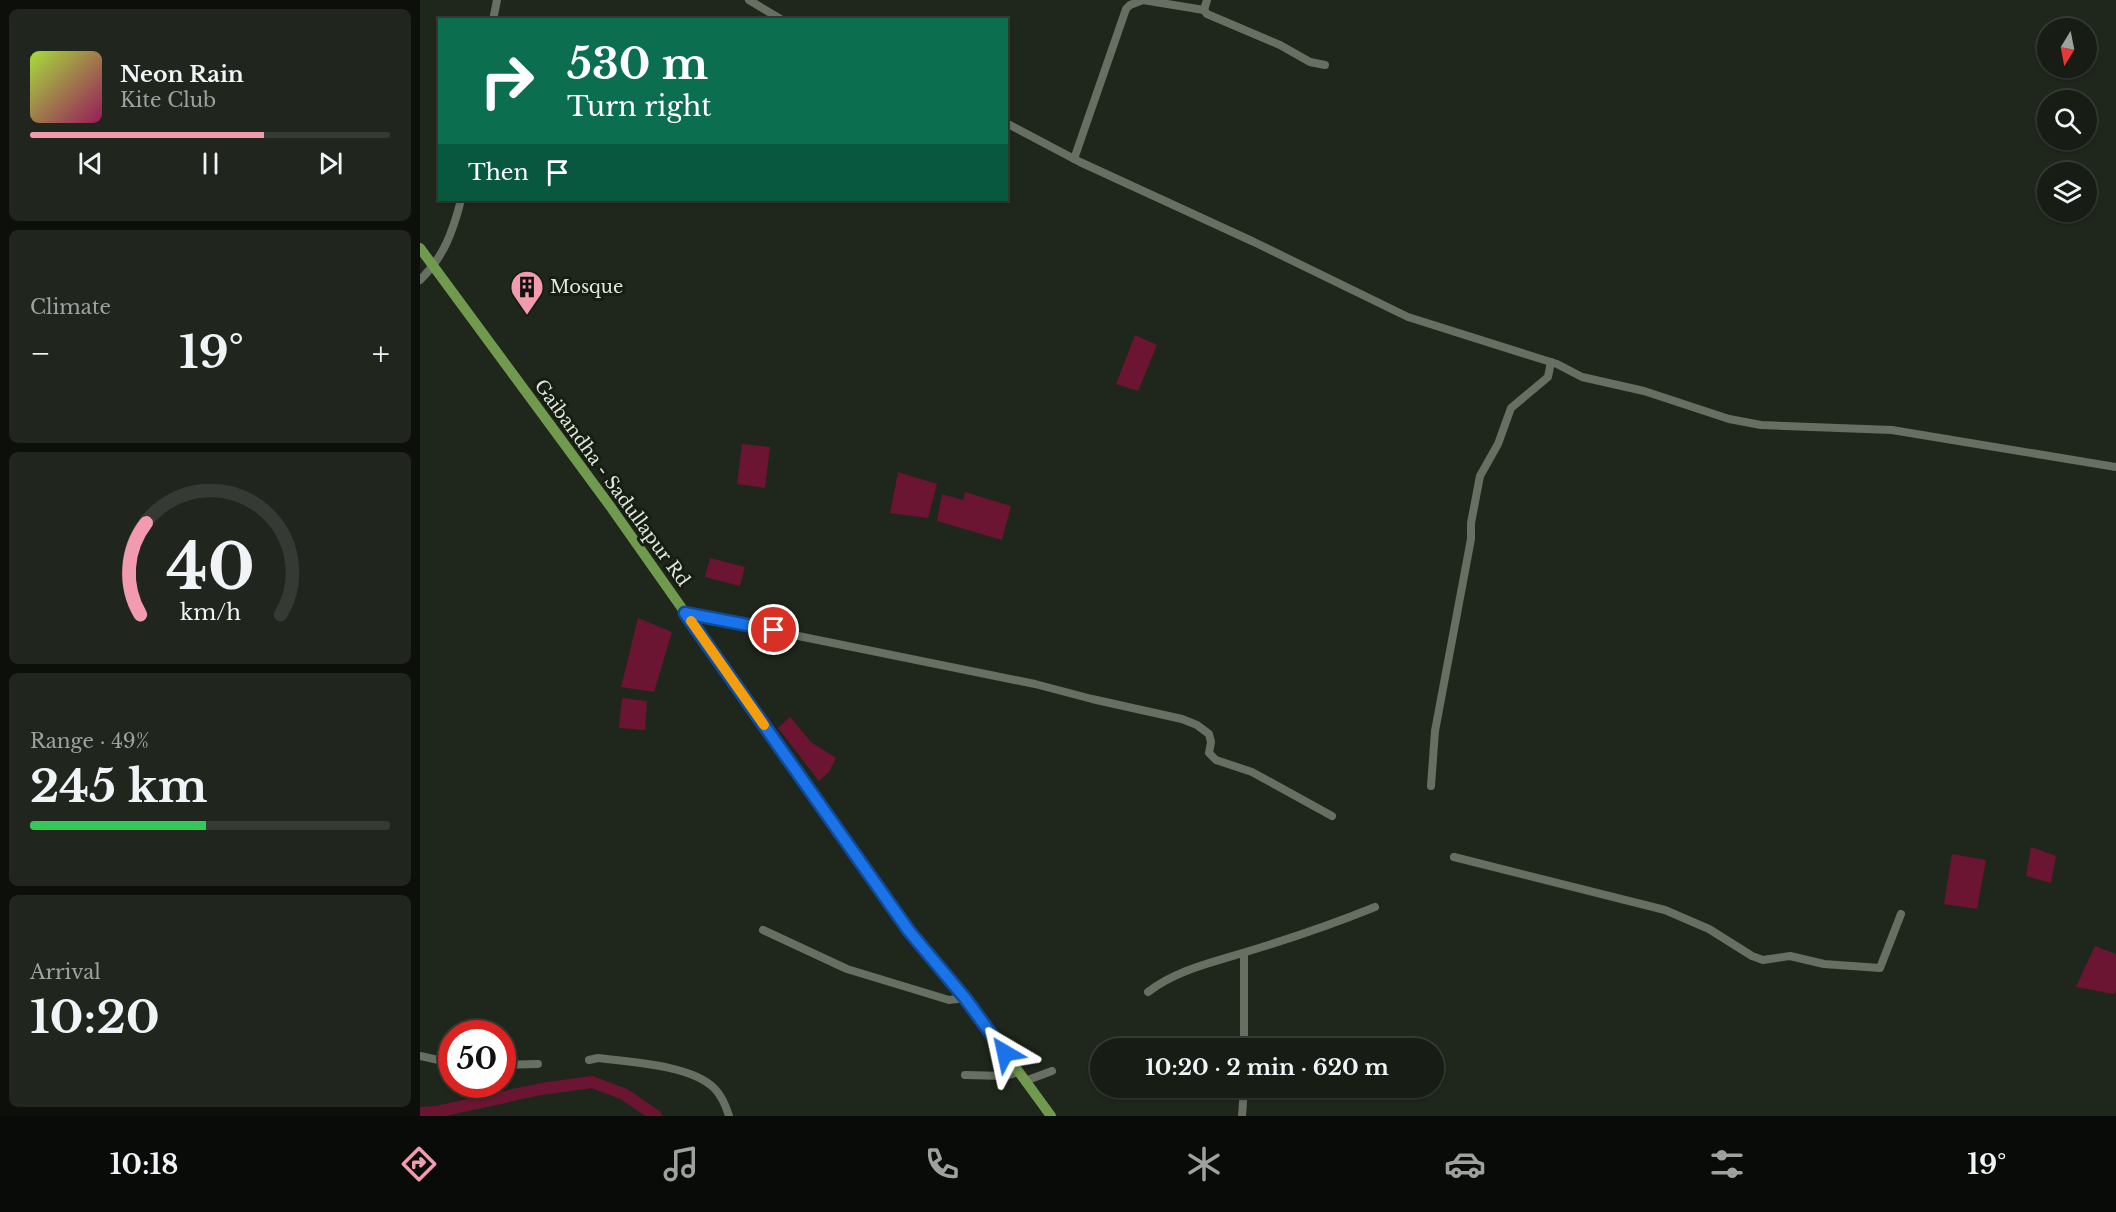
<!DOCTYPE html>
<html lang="en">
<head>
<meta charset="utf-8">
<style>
	body { margin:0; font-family:"Libre Baskerville",serif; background:#20251d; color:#f1f3f6; height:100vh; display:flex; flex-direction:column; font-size:22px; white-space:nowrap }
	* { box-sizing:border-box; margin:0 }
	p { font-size:20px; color:#9ea1a0 }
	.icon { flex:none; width:33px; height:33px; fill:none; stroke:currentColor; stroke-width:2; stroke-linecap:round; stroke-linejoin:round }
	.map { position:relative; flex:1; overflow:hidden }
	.side { display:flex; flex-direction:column; gap:9px; padding:9px; background:#0d0f0b; width:420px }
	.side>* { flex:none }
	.banner { position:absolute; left:18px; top:18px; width:570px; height:183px; border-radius:0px; box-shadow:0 2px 4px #0004,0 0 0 2px #363a34; background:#0b6e4f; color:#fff; overflow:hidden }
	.needle { width:39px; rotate:190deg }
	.controls { position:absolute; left:1617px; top:18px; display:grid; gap:12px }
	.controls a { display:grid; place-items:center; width:60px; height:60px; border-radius:50%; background:#171c14; box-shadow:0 2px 4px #0004,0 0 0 2px #363a34; font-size:30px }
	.speed { position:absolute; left:18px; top:1020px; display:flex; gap:12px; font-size:30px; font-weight:700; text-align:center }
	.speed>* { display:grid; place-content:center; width:78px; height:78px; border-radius:50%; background:#171c14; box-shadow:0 2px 4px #0004,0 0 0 2px #363a34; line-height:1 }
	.speed .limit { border:9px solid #d22; background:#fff; color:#111 }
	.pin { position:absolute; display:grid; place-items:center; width:51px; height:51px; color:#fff; margin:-26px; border:3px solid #fff; border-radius:50%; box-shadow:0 2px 6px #0007 }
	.me { position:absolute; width:66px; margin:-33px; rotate:324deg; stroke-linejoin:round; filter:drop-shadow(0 0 4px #0008) }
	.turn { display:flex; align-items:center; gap:21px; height:126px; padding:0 30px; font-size:27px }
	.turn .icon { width:78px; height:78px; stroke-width:2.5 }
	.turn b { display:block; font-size:42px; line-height:51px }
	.then { display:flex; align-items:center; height:57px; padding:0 30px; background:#0003; gap:12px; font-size:22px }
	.big { font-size:45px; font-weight:800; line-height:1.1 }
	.side .card { flex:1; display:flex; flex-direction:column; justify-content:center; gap:9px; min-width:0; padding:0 21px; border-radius:9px; background:#20251d }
	.side .dial { align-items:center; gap:0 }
	.dial svg { height:156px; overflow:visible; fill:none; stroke:#363a34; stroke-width:7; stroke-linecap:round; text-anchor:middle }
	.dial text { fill:#f1f3f6; stroke:none }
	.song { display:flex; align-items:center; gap:18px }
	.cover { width:72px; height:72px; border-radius:9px; background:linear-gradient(135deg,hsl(80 70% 55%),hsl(330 70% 35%)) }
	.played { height:6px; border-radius:3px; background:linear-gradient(90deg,#f29aae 65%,#363a34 65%) }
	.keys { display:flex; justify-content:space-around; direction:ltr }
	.heat { display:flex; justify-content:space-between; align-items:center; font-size:33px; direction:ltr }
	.charge { height:9px; border-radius:4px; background:linear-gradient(90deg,#34c759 49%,#363a34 0) }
	.trip { position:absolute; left:670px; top:1038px; width:354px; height:60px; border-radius:30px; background:#171c14; box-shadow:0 2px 4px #0004,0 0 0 2px #363a34; font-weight:800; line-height:60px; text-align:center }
	.tab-bar { display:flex; height:96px; justify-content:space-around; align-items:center; background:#090b08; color:#9ea1a0 }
	.tab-bar .icon { width:42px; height:42px }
	.tab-bar .on { color:#f29aae }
	.tab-bar b { font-size:27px; color:#f1f3f6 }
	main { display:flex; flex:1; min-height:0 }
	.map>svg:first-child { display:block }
	.water { fill:#6b1533 }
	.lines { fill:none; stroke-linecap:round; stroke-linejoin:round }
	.river { stroke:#6b1533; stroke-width:12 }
	.minor { stroke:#676f62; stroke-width:8 }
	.major { stroke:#709a4e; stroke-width:10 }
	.route-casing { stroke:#114b97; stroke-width:15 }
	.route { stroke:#1a73e8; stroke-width:10 }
	.slow { stroke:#f59e0b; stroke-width:10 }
	.labels { text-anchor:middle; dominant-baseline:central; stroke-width:6; stroke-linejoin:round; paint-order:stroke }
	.poi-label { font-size:18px; fill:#e0e5dd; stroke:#161d11; text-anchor:start }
	.street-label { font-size:18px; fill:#e0e5dd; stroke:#161d11 }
</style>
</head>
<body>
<main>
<section class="side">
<div class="card">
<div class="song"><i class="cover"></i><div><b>Neon Rain</b><p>Kite Club</p></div></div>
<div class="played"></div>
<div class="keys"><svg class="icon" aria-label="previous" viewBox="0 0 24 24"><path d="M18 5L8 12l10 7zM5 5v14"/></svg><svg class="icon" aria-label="pause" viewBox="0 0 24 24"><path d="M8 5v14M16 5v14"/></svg><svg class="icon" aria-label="next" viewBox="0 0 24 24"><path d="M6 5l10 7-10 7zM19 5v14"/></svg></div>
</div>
<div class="card"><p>Climate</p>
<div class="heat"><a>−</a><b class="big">19°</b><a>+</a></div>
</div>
<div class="card dial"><svg viewBox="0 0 100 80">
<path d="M14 69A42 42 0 1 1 86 69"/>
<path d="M14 69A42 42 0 0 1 17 22" stroke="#f29aae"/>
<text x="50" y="56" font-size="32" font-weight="700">40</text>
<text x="50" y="72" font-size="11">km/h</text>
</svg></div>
<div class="card"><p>Range · 49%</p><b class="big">245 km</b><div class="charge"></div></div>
<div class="card"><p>Arrival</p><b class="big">10:20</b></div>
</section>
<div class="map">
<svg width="1696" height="1116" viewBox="0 0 1696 1116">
	<rect width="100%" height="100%" fill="#1f261b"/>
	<g class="water">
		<path d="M715 335 737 345 718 391 696 384Z"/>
		<path d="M322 444 350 447 345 488 317 484Z"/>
		<path d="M478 472 517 484 508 518 470 513Z"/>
		<path d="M545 492 591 506 582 540 517 521 522 494 543 500Z"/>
		<path d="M290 558 325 567 320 586 285 577Z"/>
		<path d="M218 618 252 632 234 692 201 687Z"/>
		<path d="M202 698 227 701 225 730 199 728Z"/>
		<path d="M370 717 391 742 416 758 409 772 399 781 358 728Z"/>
		<path d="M1611 847 1636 856 1631 883 1606 876Z"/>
		<path d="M1532 854 1566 860 1557 909 1524 904Z"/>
		<path d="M1675 946 1696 954V991L1694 994 1656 987Z"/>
	</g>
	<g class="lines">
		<path class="river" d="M0 1113 16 1112 121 1089 172 1082 204 1094 236 1116"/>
		<g class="minor">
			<path d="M329 0 362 20"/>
			<path d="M723 0 784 10 787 14 860 45 890 62 905 65"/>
			<path d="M784 10 787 0"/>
			<path d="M73 20 77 0"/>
			<path d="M586 123 660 162 834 242 988 317 1137 364 1162 377 1224 391 1309 419 1341 425 1472 430 1696 467"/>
			<path d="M654 159 706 9 710 5 723 0"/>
			<path d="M0 280C24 257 33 231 41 200"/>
			<path d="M265 613 615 684 672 699 762 719 777 725 789 734 791 742 789 753 796 760 832 772 912 816"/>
			<path d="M1011 786 1015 731 1051 539V523L1060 476 1078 444 1091 408 1128 377 1131 362"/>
			<path d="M1034 857 1245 910 1289 929 1332 956 1343 960 1370 956 1404 964 1460 968 1481 914"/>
			<path d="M343 930 427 969 529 1000 545 998"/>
			<path d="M728 992C758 969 795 962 829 951 872 938 913 924 955 907"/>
			<path d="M824 1048V953"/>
			<path d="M0 1056 32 1063"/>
			<path d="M169 1060 178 1058C210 1062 271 1065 294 1088 302 1096 306 1106 309 1116"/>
			<path d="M82 1065 118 1064"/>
			<path d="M545 1075 586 1076 598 1072"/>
			<path d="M605 1081 632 1071"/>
			<path d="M822 1116 824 1088"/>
		</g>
		<path class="major" d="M0 248 190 506 489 931 545 998 631 1116"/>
	</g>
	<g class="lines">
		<g class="route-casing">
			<path id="route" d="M354 630 265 613 489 931 545 998 585 1053"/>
		</g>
		<use href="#route" class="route"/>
		<path class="slow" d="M271 621 344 725"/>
	</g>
	<defs>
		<g id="building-pin" transform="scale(1.725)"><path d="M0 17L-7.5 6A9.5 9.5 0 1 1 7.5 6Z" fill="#f29aae" stroke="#161d11"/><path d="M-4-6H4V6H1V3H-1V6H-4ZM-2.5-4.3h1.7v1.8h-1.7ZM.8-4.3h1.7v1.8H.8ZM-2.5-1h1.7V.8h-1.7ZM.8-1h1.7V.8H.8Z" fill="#111"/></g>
	</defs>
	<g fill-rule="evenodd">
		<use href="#building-pin" x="107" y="287"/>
	</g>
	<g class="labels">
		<g class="poi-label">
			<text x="130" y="287">Mosque</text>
		</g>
		<g class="street-label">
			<text transform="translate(192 483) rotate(54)">Gaibandha - Sadullapur Rd</text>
		</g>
	</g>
</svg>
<div class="controls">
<a><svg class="needle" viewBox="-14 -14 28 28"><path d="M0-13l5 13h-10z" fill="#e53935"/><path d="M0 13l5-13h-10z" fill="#9ea1a0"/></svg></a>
<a><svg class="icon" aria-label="search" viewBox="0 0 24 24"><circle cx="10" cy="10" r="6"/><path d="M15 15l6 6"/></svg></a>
<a><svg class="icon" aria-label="layers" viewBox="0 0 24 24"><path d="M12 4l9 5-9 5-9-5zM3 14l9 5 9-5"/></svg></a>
</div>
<div class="speed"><div class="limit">50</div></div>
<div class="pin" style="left:354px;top:630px;background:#d93025"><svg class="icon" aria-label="arrive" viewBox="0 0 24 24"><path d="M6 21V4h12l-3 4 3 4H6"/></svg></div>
<svg class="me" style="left:585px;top:1053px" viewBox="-20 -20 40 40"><path d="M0-17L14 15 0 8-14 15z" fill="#1a73e8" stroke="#fff" stroke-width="4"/></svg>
<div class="trip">10:20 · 2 min · 620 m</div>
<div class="banner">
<div class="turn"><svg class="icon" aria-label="right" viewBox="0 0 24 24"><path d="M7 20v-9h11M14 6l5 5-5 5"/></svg><div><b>530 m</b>Turn right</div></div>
<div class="then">Then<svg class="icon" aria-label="arrive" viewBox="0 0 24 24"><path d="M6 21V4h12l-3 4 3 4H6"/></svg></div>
</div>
</div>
</main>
<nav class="tab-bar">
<b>10:18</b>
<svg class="icon on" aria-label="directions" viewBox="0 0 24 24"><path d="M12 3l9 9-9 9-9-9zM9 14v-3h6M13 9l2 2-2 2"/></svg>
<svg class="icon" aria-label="music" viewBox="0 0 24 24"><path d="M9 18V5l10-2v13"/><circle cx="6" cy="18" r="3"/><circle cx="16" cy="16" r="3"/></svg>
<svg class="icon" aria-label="phone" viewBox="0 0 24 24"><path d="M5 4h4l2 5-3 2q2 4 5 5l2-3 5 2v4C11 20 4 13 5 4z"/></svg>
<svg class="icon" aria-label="climate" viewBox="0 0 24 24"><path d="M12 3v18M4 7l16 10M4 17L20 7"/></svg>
<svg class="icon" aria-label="car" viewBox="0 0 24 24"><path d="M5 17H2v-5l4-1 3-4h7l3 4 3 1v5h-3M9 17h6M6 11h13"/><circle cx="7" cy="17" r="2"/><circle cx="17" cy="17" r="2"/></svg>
<svg class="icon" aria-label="filters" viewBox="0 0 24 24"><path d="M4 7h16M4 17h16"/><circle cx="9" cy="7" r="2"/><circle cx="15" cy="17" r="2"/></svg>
<b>19°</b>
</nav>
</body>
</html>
